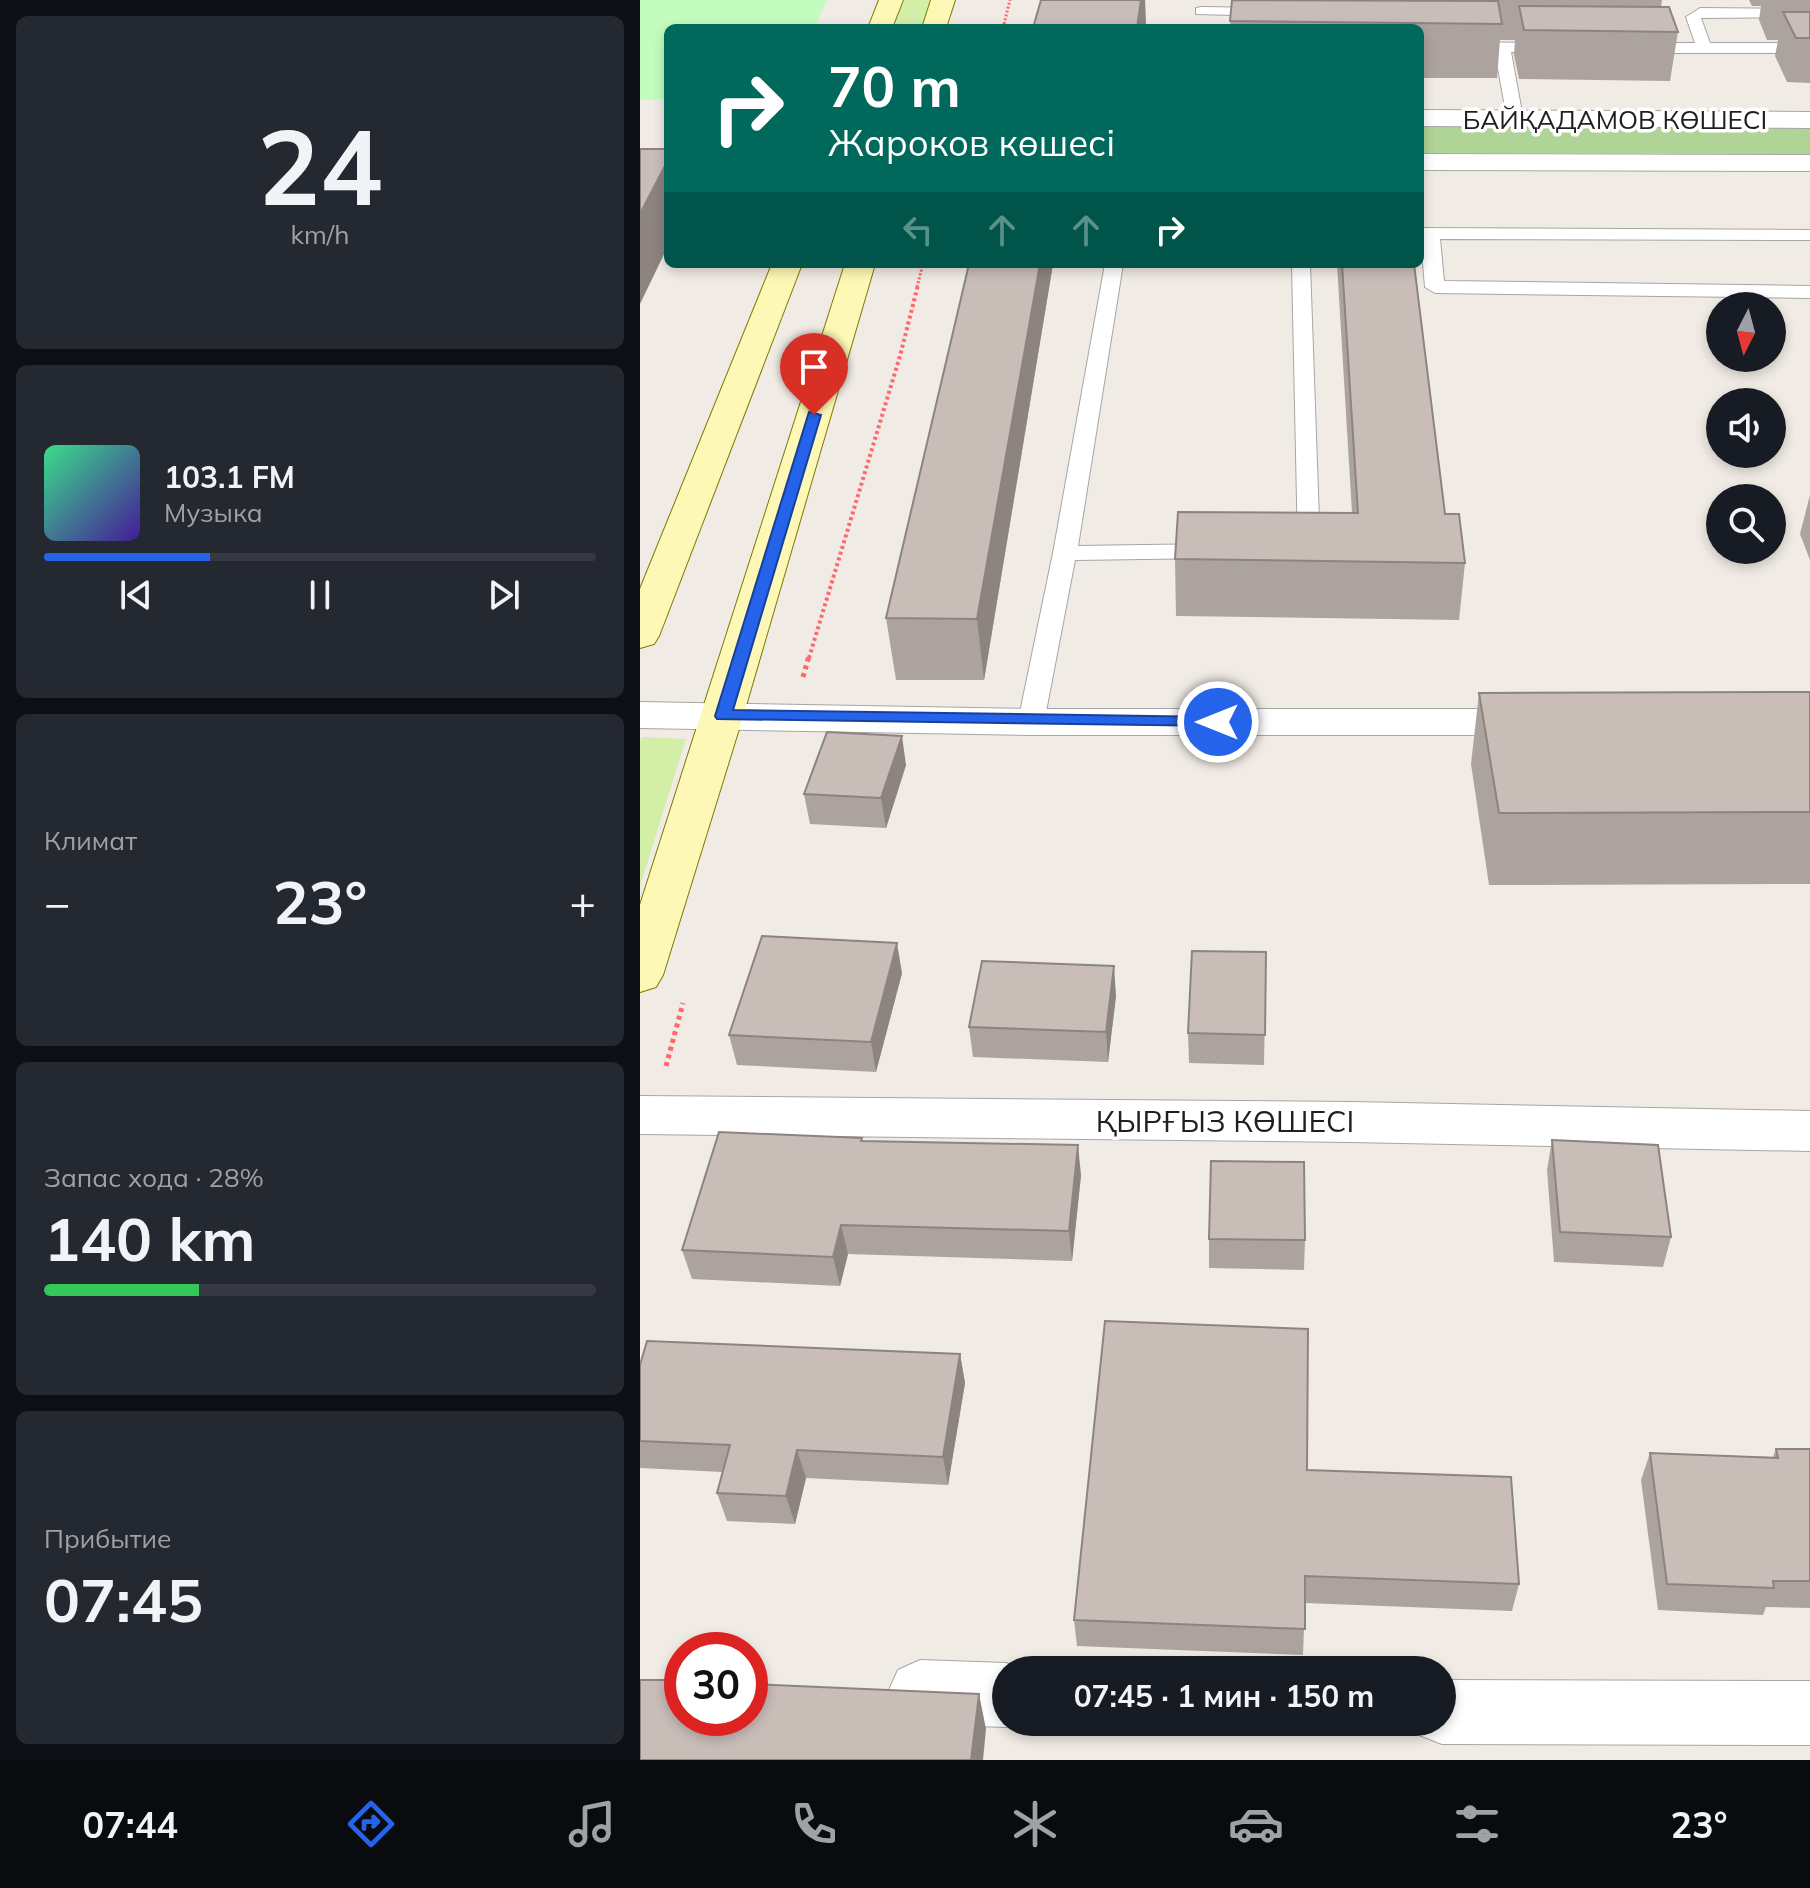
<!DOCTYPE html>
<html lang="ru">
<head>
<meta charset="utf-8">
<style>
	body { margin:0; font-family:Mulish,sans-serif; background:#242831; color:#f1f3f6; height:100vh; display:flex; flex-direction:column; font-size:30px; white-space:nowrap }
	* { box-sizing:border-box; margin:0 }
	p { font-size:26px; color:#9ea1a6 }
	.icon { flex:none; width:44px; height:44px; fill:none; stroke:currentColor; stroke-width:2; stroke-linecap:round; stroke-linejoin:round }
	.map { position:relative; flex:1; overflow:hidden }
	.drawer { display:flex; flex-direction:column; gap:16px; padding:16px; background:#0d0f14; width:640px }
	.drawer>* { flex:none }
	.top-card { position:absolute; left:24px; top:24px; width:760px; height:244px; border-radius:12px; box-shadow:0 4px 12px #0003; background:#00695c; color:#fff; overflow:hidden }
	.needle { width:52px; rotate:186deg }
	.buttons { position:absolute; left:1066px; top:292px; display:grid; gap:16px }
	.buttons a { display:grid; place-items:center; width:80px; height:80px; border-radius:50%; background:#171b24; box-shadow:0 4px 12px #0003; font-size:40px }
	.speed { position:absolute; left:24px; top:1632px; display:flex; gap:16px; font-size:40px; font-weight:700; text-align:center }
	.speed>* { display:grid; place-content:center; width:104px; height:104px; border-radius:50%; background:#171b24; box-shadow:0 4px 12px #0003; line-height:1 }
	.speed .limit { border:12px solid #d22; background:#fff; color:#111 }
	.pin { position:absolute; display:grid; place-items:center; width:68px; height:68px; color:#fff; margin:-82px -34px; border-radius:50% 50% 50% 0; rotate:-45deg; box-shadow:0 0 8px #0007 }
	.pin .icon { rotate:45deg }
	.me { position:absolute; width:88px; margin:-44px; rotate:270deg; stroke-linejoin:round; filter:drop-shadow(0 0 6px #0008) }
	.turn { display:flex; align-items:center; gap:28px; height:168px; padding:0 32px; font-size:36px }
	.turn .icon { width:104px; height:104px; stroke-width:2.5 }
	.turn b { display:block; font-size:56px; line-height:68px }
	.lanes { display:flex; align-items:center; height:76px; padding:0 32px; background:#0003; justify-content:center; gap:40px; direction:ltr }
	.lanes .off { opacity:.35 }
	.big { font-size:60px; font-weight:700; line-height:1.1 }
	.drawer .widget { flex:1; display:flex; flex-direction:column; justify-content:center; gap:12px; min-width:0; padding:0 28px; border-radius:12px; background:#242831 }
	.drawer .dial { align-items:center; gap:0 }
	.dial b { font-size:104px; line-height:1 }
	.song { display:flex; align-items:center; gap:24px }
	.cover { width:96px; height:96px; border-radius:12px; background:linear-gradient(135deg,hsl(150 70% 55%),hsl(260 70% 35%)) }
	.played { height:8px; border-radius:4px; background:linear-gradient(90deg,#2563eb 30%,#363941 30%) }
	.keys { display:flex; justify-content:space-around; direction:ltr }
	.heat { display:flex; justify-content:space-between; align-items:center; font-size:44px; direction:ltr }
	.charge { height:12px; border-radius:6px; background:linear-gradient(90deg,#34c759 28%,#363941 0) }
	.trip { position:absolute; left:352px; top:1656px; width:464px; height:80px; border-radius:40px; background:#171b24; box-shadow:0 4px 12px #0003; font-weight:700; line-height:80px; text-align:center }
	.menu { display:flex; height:128px; justify-content:space-around; align-items:center; background:#090b0e; color:#9ea1a6 }
	.menu .icon { width:56px; height:56px }
	.menu .selected { color:#2563eb }
	.menu b { font-size:36px; color:#f1f3f6 }
	main { display:flex; flex:1; min-height:0 }
	.map>svg:first-child { display:block }
	.grass { fill:#d3eea7 }
	.forest { fill:#b0d397 }
	.park { fill:#c2fdbf }
	.lines { fill:none; stroke-linecap:round; stroke-linejoin:round }
	.service-casing { stroke:#a6a6a6; stroke-width:2 }
	.minor-casing { stroke:#a6a6a6; stroke-width:2 }
	.tertiary-casing { stroke:#a6a6a6; stroke-width:2 }
	.secondary-casing { stroke:#7c7a00; stroke-width:2 }
	.path-far2 { stroke:#ff676b; stroke-width:3; stroke-dasharray:2 2; stroke-linecap:butt }
	.path-far1 { stroke:#ff676b; stroke-width:4; stroke-dasharray:3 3; stroke-linecap:butt }
	.path { stroke:#ff676b; stroke-width:5; stroke-dasharray:4 4; stroke-linecap:butt }
	.service { fill:#fff; fill-rule:evenodd }
	.minor { fill:#fff; fill-rule:evenodd }
	.tertiary { fill:#fff; fill-rule:evenodd }
	.secondary { fill:#fef8b6; fill-rule:evenodd }
	.wall { fill:#ada39e }
	.shaded-wall { fill:#8d8481 }
	.building { fill:#c9bdb8; stroke:#8d8481; stroke-width:2 }
	.route { fill:#2563eb; stroke:#184099; stroke-width:2 }
	.labels { text-anchor:middle; dominant-baseline:central; stroke-width:7; stroke-linejoin:round; paint-order:stroke }
	.far-street-label { font-size:26px; fill:#1f1f1f; stroke:#fff }
	.street-label { font-size:30px; fill:#1f1f1f; stroke:#fff }
</style>
</head>
<body>
<main>
<section class="drawer">
<div class="widget dial"><b>24</b><p>km/h</p></div>
<div class="widget">
<div class="song"><i class="cover"></i><div><b>103.1 FM</b><p>Музыка</p></div></div>
<div class="played"></div>
<div class="keys"><svg class="icon" aria-label="previous" viewBox="0 0 24 24"><path d="M18 5L8 12l10 7zM5 5v14"/></svg><svg class="icon" aria-label="pause" viewBox="0 0 24 24"><path d="M8 5v14M16 5v14"/></svg><svg class="icon" aria-label="next" viewBox="0 0 24 24"><path d="M6 5l10 7-10 7zM19 5v14"/></svg></div>
</div>
<div class="widget"><p>Климат</p>
<div class="heat"><a>−</a><b class="big">23°</b><a>+</a></div>
</div>
<div class="widget"><p>Запас хода · 28%</p><b class="big">140 km</b><div class="charge"></div></div>
<div class="widget"><p>Прибытие</p><b class="big">07:45</b></div>
</section>
<div class="map">
<svg width="1170" height="1760" viewBox="0 0 1170 1760">
	<rect width="100%" height="100%" fill="#f1ebe5"/>
	<g class="grass">
		<path d="M263 0H292L282 28H252Z"/>
		<path d="M2 737 46 739 0 886V742Z"/>
	</g>
	<path class="forest" d="M780 122 1170 124V154L780 153Z"/>
	<path class="park" d="M0 0H187L174 28H28V99L0 100Z"/>
	<g class="lines">
		<g class="service-casing">
			<g id="service">
				<path d="M561 7 628 8 635 12 628 16 556 14V8Z"/>
				<path d="M1060 8 1170 9V17L1061 18 1070 43H1170V53H999L991 48 999 43H1055L1046 17Z"/>
				<path d="M780 42 913 43 921 48 913 53 871 52 883 118 875 123 867 118 855 52H780Z"/>
				<path d="M780 228 1170 230V240L800 239 804 281 1170 286V298L795 293 785 287Z"/>
				<path d="M465 264H483L438 546 572 544 580 546 584 551 580 556 572 558 435 560 404 722 400 728H382L378 722 413 553Z"/>
				<path d="M652 264H670L680 549 677 554H661L658 549Z"/>
			</g>
		</g>
		<g class="minor-casing">
			<g id="minor">
				<path d="M0 702 391 709H896L910 713 916 722 910 731 896 735H391L0 728Z"/>
				<path d="M0 1096 711 1102 1170 1111V1151L711 1142 0 1134Z"/>
				<path d="M280 1660 366 1663 382 1670H366V1722H377L366 1727 280 1724 258 1714 248 1692 258 1670Z"/>
				<path d="M802 1680 1170 1681V1745L802 1744 779 1735 774 1722H802Z"/>
			</g>
		</g>
		<g class="tertiary-casing">
			<g id="tertiary">
				<path d="M780 110 1170 112V128L780 126Z"/>
				<path d="M780 154 1170 155V171L780 170Z"/>
			</g>
		</g>
		<g class="secondary-casing">
			<g id="secondary">
				<path d="M239 0H263L252 28H228Z"/>
				<path d="M291 0H315L306 28H282Z"/>
				<path d="M132 264H162L19 636 14 644 0 648V589Z"/>
				<path d="M205 264H235L103 716 23 975 16 987 0 992V905Z"/>
			</g>
		</g>
		<g class="path-far2">
			<path d="M363 28 370 0"/>
			<path d="M277 287 283 264"/>
		</g>
		<path class="path-far1" d="M169 658 260 356 278 285"/>
		<g class="path">
			<path d="M163 677 169 656"/>
			<path d="M26 1066 43 1003"/>
		</g>
		<use href="#service" class="service"/>
		<use href="#minor" class="minor"/>
		<use href="#tertiary" class="tertiary"/>
		<use href="#secondary" class="secondary"/>
	</g>
	<g class="wall">
		<path d="M401 0H505L506 28H393Z"/>
		<path d="M592 0H1022L1021 7 1038 32 1030 81 879 79 874 55 875 40H860L857 78H780V28H590Z"/>
		<path d="M1109 0H1170V83L1147 82 1135 56 1138 40H1127L1119 20 1121 6H1112Z"/>
		<path d="M329 264H413L344 680H256L246 618Z"/>
		<path d="M697 264H774L805 514 825 563 819 620 536 616 535 559 712 513Z"/>
		<path d="M1170 495V560L1160 534Z"/>
		<path d="M1170 692V884L849 885 831 764 839 693Z"/>
		<path d="M266 765 246 828 170 824 164 794Z"/>
		<path d="M626 952 624 1065 549 1063 548 1033Z"/>
		<path d="M262 973 236 1072 97 1065 89 1035Z"/>
		<path d="M476 996 468 1062 333 1057 329 1027Z"/>
		<path d="M222 1138 223 1141 441 1175 432 1261 208 1254 200 1286 52 1279 42 1250Z"/>
		<path d="M912 1140 1031 1237 1023 1267 914 1262 907 1170Z"/>
		<path d="M569 1239 665 1240 664 1270 569 1268Z"/>
		<path d="M320 1354 325 1383 308 1485 166 1478 155 1524 87 1521 77 1493 83 1472 0 1468V1365Z"/>
		<path d="M1136 1449H1170V1608L1126 1607 1123 1615 1018 1610 1001 1480 1010 1453 1133 1457Z"/>
		<path d="M667 1470 879 1584 872 1611 665 1603 663 1655 437 1646 434 1620Z"/>
	</g>
	<g class="shaded-wall">
		<path d="M501 0H505L506 28H497Z"/>
		<path d="M28 160V246L0 304V214Z"/>
		<path d="M400 264H413L344 680 337 619Z"/>
		<path d="M262 736 266 765 246 828 241 798Z"/>
		<path d="M257 943 262 973 236 1072 231 1042Z"/>
		<path d="M474 966 476 996 468 1062 466 1032Z"/>
		<path d="M438 1145 441 1175 432 1261 429 1231Z"/>
		<path d="M201 1225 208 1254 200 1286 193 1257Z"/>
		<path d="M320 1354 325 1383 308 1485 303 1457Z"/>
		<path d="M157 1450 166 1478 155 1524 146 1496Z"/>
		<path d="M339 1694 346 1729 343 1760H331Z"/>
	</g>
	<g class="building">
		<path d="M401 0H501L497 27 393 28Z"/>
		<path d="M592 0 858 1 862 24 590 21Z"/>
		<path d="M879 6 1029 7 1038 32 884 30Z"/>
		<path d="M1143 12H1170V38H1156Z"/>
		<path d="M0 149H28V160L0 214Z"/>
		<path d="M329 264H400L337 619 246 618Z"/>
		<path d="M702 264H774L805 514H819L825 563 535 559 538 512 718 513Z"/>
		<path d="M1170 692V812L859 813 839 693Z"/>
		<path d="M187 732 262 736 241 798 164 794Z"/>
		<path d="M122 936 257 943 231 1042 89 1035Z"/>
		<path d="M552 951 626 952 625 1035 548 1033Z"/>
		<path d="M342 961 474 966 466 1032 329 1027Z"/>
		<path d="M79 1132 222 1138 221 1141 438 1145 429 1231 201 1225 193 1257 42 1250Z"/>
		<path d="M912 1140 1018 1145 1031 1237 920 1232Z"/>
		<path d="M571 1161 664 1162 665 1240 569 1239Z"/>
		<path d="M465 1321 668 1329 667 1470 871 1477 879 1584 665 1576V1629L434 1620Z"/>
		<path d="M7 1341 320 1354 303 1457 157 1450 146 1496 77 1493 90 1445 0 1441V1365Z"/>
		<path d="M1136 1449H1170V1581H1133L1134 1588 1027 1584 1010 1453 1138 1458Z"/>
		<path d="M28 1666H42V1718H110V1684L339 1694 331 1760H0V1680H27Z"/>
	</g>
	<path class="route" d="M169 412 181 415 93 710 578 717 584 718 586 722 584 726 77 719 75 716Z"/>
	<g class="labels">
		<g class="far-street-label">
			<text x="975" y="119">БАЙҚАДАМОВ КӨШЕСІ</text>
		</g>
		<g class="street-label">
			<text x="585" y="1121">ҚЫРҒЫЗ КӨШЕСІ</text>
		</g>
	</g>
</svg>
<div class="buttons">
<a><svg class="needle" viewBox="-14 -14 28 28"><path d="M0-13l5 13h-10z" fill="#e53935"/><path d="M0 13l5-13h-10z" fill="#9ea1a6"/></svg></a>
<a><svg class="icon" aria-label="sound" viewBox="0 0 24 24"><path d="M4 9h4l5-4v14l-5-4H4zM17 9q2 3 0 6"/></svg></a>
<a><svg class="icon" aria-label="search" viewBox="0 0 24 24"><circle cx="10" cy="10" r="6"/><path d="M15 15l6 6"/></svg></a>
</div>
<div class="speed"><div class="limit">30</div></div>
<div class="pin" style="left:174px;top:415px;background:#d93025"><svg class="icon" aria-label="arrive" viewBox="0 0 24 24"><path d="M6 21V4h12l-3 4 3 4H6"/></svg></div>
<svg class="me" style="left:578px;top:722px" viewBox="-20 -20 40 40"><circle r="17" fill="#2563eb" stroke="#fff" stroke-width="3"/><path d="M0-11L8 9 0 5-8 9z" fill="#fff"/></svg>
<div class="trip">07:45 · 1 мин · 150 m</div>
<div class="top-card">
<div class="turn"><svg class="icon" aria-label="right" viewBox="0 0 24 24"><path d="M7 20v-9h11M14 6l5 5-5 5"/></svg><div><b>70 m</b>Жароков көшесі</div></div>
<div class="lanes"><svg class="icon off" aria-label="left" viewBox="0 0 24 24"><path d="M17 20v-9H6M10 6l-5 5 5 5"/></svg><svg class="icon off" aria-label="ahead" viewBox="0 0 24 24"><path d="M12 20V5M6 11l6-6 6 6"/></svg><svg class="icon off" aria-label="ahead" viewBox="0 0 24 24"><path d="M12 20V5M6 11l6-6 6 6"/></svg><svg class="icon" aria-label="right" viewBox="0 0 24 24"><path d="M7 20v-9h11M14 6l5 5-5 5"/></svg></div>
</div>
</div>
</main>
<nav class="menu">
<b>07:44</b>
<svg class="icon selected" aria-label="directions" viewBox="0 0 24 24"><path d="M12 3l9 9-9 9-9-9zM9 14v-3h6M13 9l2 2-2 2"/></svg>
<svg class="icon" aria-label="music" viewBox="0 0 24 24"><path d="M9 18V5l10-2v13"/><circle cx="6" cy="18" r="3"/><circle cx="16" cy="16" r="3"/></svg>
<svg class="icon" aria-label="phone" viewBox="0 0 24 24"><path d="M5 4h4l2 5-3 2q2 4 5 5l2-3 5 2v4C11 20 4 13 5 4z"/></svg>
<svg class="icon" aria-label="climate" viewBox="0 0 24 24"><path d="M12 3v18M4 7l16 10M4 17L20 7"/></svg>
<svg class="icon" aria-label="car" viewBox="0 0 24 24"><path d="M5 17H2v-5l4-1 3-4h7l3 4 3 1v5h-3M9 17h6M6 11h13"/><circle cx="7" cy="17" r="2"/><circle cx="17" cy="17" r="2"/></svg>
<svg class="icon" aria-label="filters" viewBox="0 0 24 24"><path d="M4 7h16M4 17h16"/><circle cx="9" cy="7" r="2"/><circle cx="15" cy="17" r="2"/></svg>
<b>23°</b>
</nav>
</body>
</html>
